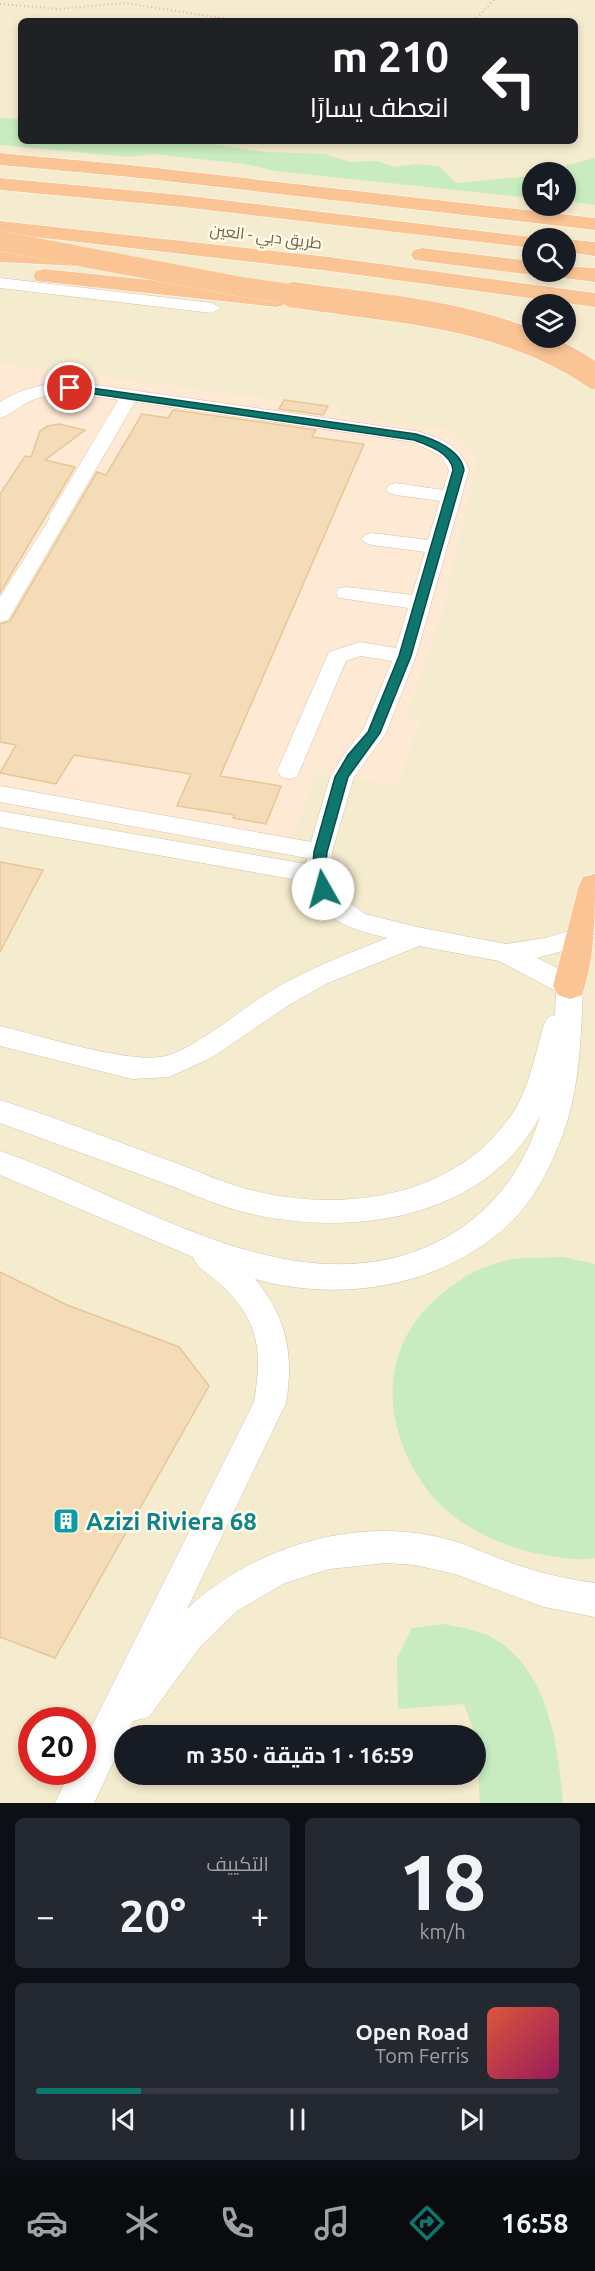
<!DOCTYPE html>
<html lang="ar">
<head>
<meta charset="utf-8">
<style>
	body { margin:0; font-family:Ubuntu,Cairo,sans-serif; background:#242831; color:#f1f3f6; direction:rtl; height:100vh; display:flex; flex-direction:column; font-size:22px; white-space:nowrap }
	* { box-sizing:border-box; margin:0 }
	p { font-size:20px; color:#9ea1a6 }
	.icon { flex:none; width:33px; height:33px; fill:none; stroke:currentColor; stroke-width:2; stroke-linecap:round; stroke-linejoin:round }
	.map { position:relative; height:1803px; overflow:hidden; direction:ltr }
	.panel { display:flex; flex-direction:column; gap:15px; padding:15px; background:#0d0f14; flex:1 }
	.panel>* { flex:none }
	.top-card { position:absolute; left:18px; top:18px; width:560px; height:126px; border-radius:9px; box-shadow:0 3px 9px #0003; direction:rtl; background:#202124; color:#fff; overflow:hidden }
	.fabs { position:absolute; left:522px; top:162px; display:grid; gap:12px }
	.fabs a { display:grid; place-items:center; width:54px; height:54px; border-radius:50%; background:#171b24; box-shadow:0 3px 9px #0003; font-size:30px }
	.speed { position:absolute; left:18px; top:1707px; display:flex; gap:12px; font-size:30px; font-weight:700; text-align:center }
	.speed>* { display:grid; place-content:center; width:78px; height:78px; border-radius:50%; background:#171b24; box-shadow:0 3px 9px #0003; line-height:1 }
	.speed .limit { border:9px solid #d22; background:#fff; color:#111 }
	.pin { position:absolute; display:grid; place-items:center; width:51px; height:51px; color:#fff; margin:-26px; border:3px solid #fff; border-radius:50%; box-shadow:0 2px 6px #0007 }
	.me { position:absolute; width:66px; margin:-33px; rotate:353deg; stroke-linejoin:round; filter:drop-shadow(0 0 4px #0008) }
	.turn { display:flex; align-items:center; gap:21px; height:126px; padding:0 30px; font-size:27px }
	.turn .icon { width:78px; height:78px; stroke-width:2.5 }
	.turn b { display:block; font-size:42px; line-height:51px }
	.big { font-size:45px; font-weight:700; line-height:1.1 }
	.panel .tile { flex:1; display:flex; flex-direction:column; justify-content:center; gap:9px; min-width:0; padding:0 21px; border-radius:9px; background:#242831 }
	.panel .dial { align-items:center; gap:0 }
	.dial b { font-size:78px; line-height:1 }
	.song { display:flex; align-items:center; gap:18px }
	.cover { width:72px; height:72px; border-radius:9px; background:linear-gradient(135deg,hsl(10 70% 55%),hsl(330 70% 35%)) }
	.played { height:6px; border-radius:3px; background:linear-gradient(90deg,#0f766e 20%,#363941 20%) }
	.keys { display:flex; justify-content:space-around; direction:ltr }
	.heat { display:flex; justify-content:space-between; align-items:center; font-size:33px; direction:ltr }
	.panel .tiles { flex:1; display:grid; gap:15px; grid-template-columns:1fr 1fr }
	.tile:last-child { grid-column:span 2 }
	.trip { position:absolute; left:114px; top:1725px; width:372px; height:60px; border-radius:30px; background:#171b24; box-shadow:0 3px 9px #0003; font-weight:700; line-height:60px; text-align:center; direction:rtl }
	.dock { display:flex; height:96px; justify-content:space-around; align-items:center; background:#090b0e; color:#9ea1a6 }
	.dock .icon { width:42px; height:42px }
	.dock .on { color:#0f766e }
	.dock b { font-size:27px; color:#f1f3f6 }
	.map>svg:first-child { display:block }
	.residential { fill:#f5ebcf; fill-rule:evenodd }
	.commercial { fill:#fee9d4 }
	.green { fill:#c8ebbf }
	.building { fill:#f4dcb8; stroke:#e7c697; stroke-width:1.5 }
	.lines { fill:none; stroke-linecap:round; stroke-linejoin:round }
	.minor-casing { stroke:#d1c3ab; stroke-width:1 }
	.highway-casing { stroke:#fff; stroke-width:1 }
	.path { stroke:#d8bf9b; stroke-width:2; stroke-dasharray:1 3; stroke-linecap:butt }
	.minor { fill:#fff; fill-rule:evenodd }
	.highway { fill:#fac495; fill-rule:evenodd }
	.highway-bridge-far1-casing { stroke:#fff; stroke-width:20; stroke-linecap:butt }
	.highway-bridge-casing { stroke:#fff; stroke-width:27; stroke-linecap:butt }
	.highway-bridge-far1 { stroke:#fac495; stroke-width:20 }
	.highway-bridge { stroke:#fac495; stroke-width:26 }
	.route { fill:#0f766e; stroke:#0a4d48; stroke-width:1.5 }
	.labels { text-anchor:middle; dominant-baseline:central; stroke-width:5; stroke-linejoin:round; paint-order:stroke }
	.far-street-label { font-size:16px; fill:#756147; stroke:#fffbe8 }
	.near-culture-label { font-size:24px; font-weight:bold; fill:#0d838f; stroke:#fffbe8; text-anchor:start }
</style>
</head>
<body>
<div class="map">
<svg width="595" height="1803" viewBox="0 0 595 1803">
	<rect width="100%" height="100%" fill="#fdf8e1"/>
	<path class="residential" d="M0 0H595V1803H0ZM21 21H574V141H21ZM532 172H566V206H532ZM532 238H566V272H532ZM532 304H566V338H532ZM32 1720H82V1772H32ZM124 1736H476V1774H124Z"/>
	<path class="commercial" d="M0 363 340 408 337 415 450 430 478 456 443 611 407 717 421 720 398 785 316 773 287 855 0 807Z"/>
	<g class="green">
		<path d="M0 118 21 119V141H193L265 152 325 154 350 162 377 161 395 167 415 164 439 166 456 183 532 176V198L276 171 245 164 153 154 128 157 0 145Z"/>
		<path d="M595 158V205L566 201V172H543Z"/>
		<path d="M563 1257 595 1264V1558C579 1561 565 1558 550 1556 509 1551 453 1525 428 1491 381 1428 377 1348 440 1295 459 1279 483 1265 508 1260 525 1257 545 1258 563 1257Z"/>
		<path d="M444 1624C463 1628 485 1631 501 1643 550 1679 558 1747 563 1803H480L476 1736 464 1704 398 1709 397 1658 412 1628Z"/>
	</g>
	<g class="building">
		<path d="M284 400 328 406 323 415 279 409Z"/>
		<path d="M173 410 316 430 312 437 364 444 220 776 281 786 266 824 233 818 235 815 177 806 191 774 74 755 56 784 0 773 16 745 0 742V624L10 621 97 472 106 475 142 414 168 418Z"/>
		<path d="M59 424 85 430 45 460 75 467 0 593V494L25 456 31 457 40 431 48 426Z"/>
		<path d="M0 862 43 870 0 952Z"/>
		<path d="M0 1272 67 1305 179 1347 209 1386 55 1658 0 1637Z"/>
	</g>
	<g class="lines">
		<g class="minor-casing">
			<g id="minor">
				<path d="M0 278 212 303 221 308 212 313 0 288Z"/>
				<path d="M82 383 416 431C439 437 461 446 469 470L416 656 386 733 354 777 332 852 331 875 340 896 365 914 417 927 506 944 545 938 582 927 591 929 595 936 591 943 537 958 579 979 583 986C581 1035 580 1088 563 1134 552 1164 536 1197 513 1220 446 1286 344 1304 255 1279 287 1317 294 1355 286 1403L187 1609C253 1547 357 1515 446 1539 467 1544 486 1554 506 1561 535 1572 565 1579 595 1583V1617L544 1607 455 1574 415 1565 386 1563 329 1569 285 1583 237 1611 200 1647 149 1717 133 1721 94 1803H55L70 1772H82V1746L254 1402C263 1350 259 1319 219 1283 209 1274 198 1269 193 1257L0 1175V1151C137 1197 299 1317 445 1238 493 1211 525 1168 540 1116 486 1219 352 1238 248 1213 220 1207 193 1194 166 1184 111 1164 55 1143 0 1123V1100C60 1119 120 1143 179 1164 202 1173 224 1183 247 1189 338 1214 453 1199 510 1117 529 1091 535 1054 544 1024L548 1017 555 1015 556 991 499 961 419 946 328 983 289 1005 211 1058 169 1077 132 1079 0 1046V1026C39 1035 130 1065 166 1056 198 1047 241 1009 271 991 307 969 347 954 387 938 345 927 327 924 309 882L0 827V811L306 864 307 858 0 802V786L311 842 330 777 345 753 363 730 392 661 361 656 346 661 297 777 289 779 281 777 277 771 329 652 360 642 396 648 408 608 347 599 339 598 336 593 339 588 347 587 412 595 425 552 372 545 365 543 362 539 365 535 372 533 428 540 440 501 396 495 389 493 386 489 389 485 396 483 443 490 449 470 441 456 413 442 135 402 11 615 8 620 0 622V597L50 518 49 516 118 400C90 396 60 389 33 400 21 404 12 415 0 418V402C24 386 53 382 82 383Z"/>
			</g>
		</g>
		<g class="highway-casing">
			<g id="highway">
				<path d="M0 153 130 165 595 218V230L130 177 0 165Z"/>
				<path d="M0 178 182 195 540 238H532V248L182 207 0 190Z"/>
				<path d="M0 221 329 257 595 293V307L329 271 0 233Z"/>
				<path d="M566 239 595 242V256L566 252Z"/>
				<path d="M0 248 77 252 85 254 88 259 85 264 77 266 0 262Z"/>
				<path d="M422 248 532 261V272H541L532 275 414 260 411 255 414 250Z"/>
				<path d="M566 266 595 268V282L555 277 552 272H566Z"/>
				<path d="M44 269 276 293 284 295 287 300 284 305 276 307 36 281 33 276 36 271Z"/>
				<path d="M595 874C595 913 595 960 582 995L570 999 558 995 553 986 579 885 583 877Z"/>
			</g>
		</g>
		<g class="path">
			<path d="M0 4 58 9 125 3 240 21"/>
			<path d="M474 21 494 0"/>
		</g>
		<use href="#minor" class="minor"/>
		<use href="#highway" class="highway"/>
		<g class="highway-bridge-far1-casing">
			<path id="highway-bridge-far1" d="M0 241 242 287 304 296"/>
		</g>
		<g class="highway-bridge-casing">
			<path id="highway-bridge" d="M294 295C397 310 506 315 595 376"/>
		</g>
		<use href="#highway-bridge-far1" class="highway-bridge-far1"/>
		<use href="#highway-bridge" class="highway-bridge"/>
	</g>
	<path class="route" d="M70 385 416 434C434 439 461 450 464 470L411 656 380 733 348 777 327 852 325 875 330 889 328 893H318L312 875 314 852 335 777 348 755 368 732 399 656 453 470C451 453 428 445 414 440L67 390V386Z"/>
	<defs>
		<g id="building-square" transform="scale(1.35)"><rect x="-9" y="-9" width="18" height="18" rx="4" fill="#0f9aa8" stroke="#fffbe8"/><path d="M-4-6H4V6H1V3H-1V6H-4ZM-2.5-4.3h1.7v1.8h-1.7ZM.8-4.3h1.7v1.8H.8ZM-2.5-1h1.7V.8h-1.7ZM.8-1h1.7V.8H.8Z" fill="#fff"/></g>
	</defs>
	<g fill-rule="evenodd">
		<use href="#building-square" x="66" y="1521"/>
	</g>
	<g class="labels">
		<g class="far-street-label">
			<text transform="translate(266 236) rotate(7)">طريق دبي - العين</text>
		</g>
		<g class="near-culture-label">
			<text x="86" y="1521">Azizi Riviera 68</text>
		</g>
	</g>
</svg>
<div class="fabs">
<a><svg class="icon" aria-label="sound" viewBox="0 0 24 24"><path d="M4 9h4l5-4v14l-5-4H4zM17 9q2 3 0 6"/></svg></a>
<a><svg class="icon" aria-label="search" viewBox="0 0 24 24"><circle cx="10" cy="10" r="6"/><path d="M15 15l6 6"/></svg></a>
<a><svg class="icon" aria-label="layers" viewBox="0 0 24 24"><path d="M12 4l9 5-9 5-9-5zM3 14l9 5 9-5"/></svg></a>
</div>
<div class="speed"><div class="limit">20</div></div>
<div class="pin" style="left:70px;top:388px;background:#d93025"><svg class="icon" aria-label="arrive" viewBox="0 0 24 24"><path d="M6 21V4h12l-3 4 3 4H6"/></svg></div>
<svg class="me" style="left:323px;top:889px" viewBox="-20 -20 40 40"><circle r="19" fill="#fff"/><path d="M0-13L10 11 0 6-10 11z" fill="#0f766e"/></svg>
<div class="trip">16:59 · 1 دقيقة · 350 m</div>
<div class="top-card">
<div class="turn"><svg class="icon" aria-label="left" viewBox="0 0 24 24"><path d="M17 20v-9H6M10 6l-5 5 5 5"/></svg><div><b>210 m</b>انعطف يسارًا</div></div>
</div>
</div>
<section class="panel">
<div class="tiles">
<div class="tile dial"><b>18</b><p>km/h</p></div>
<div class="tile"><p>التكييف</p>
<div class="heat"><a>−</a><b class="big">20°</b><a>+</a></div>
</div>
<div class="tile">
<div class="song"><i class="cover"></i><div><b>Open Road</b><p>Tom Ferris</p></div></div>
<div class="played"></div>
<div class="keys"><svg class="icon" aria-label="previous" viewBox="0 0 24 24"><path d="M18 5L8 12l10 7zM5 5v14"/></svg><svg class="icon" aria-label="pause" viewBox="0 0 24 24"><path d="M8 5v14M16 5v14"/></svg><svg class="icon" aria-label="next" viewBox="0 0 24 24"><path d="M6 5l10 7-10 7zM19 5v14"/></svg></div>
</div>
</div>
</section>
<nav class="dock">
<b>16:58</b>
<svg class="icon on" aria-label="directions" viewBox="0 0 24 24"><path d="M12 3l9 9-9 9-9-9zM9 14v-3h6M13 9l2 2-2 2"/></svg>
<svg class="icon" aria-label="music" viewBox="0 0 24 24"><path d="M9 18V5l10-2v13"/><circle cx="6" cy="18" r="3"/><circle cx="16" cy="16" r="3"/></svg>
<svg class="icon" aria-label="phone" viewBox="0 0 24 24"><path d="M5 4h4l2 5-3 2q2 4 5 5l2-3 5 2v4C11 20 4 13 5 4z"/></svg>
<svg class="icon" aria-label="climate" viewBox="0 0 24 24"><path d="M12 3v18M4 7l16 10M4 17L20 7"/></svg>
<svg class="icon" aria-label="car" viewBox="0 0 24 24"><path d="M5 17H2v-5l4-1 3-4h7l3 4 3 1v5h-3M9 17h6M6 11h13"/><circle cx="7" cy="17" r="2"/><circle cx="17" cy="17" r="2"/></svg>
</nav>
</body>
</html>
